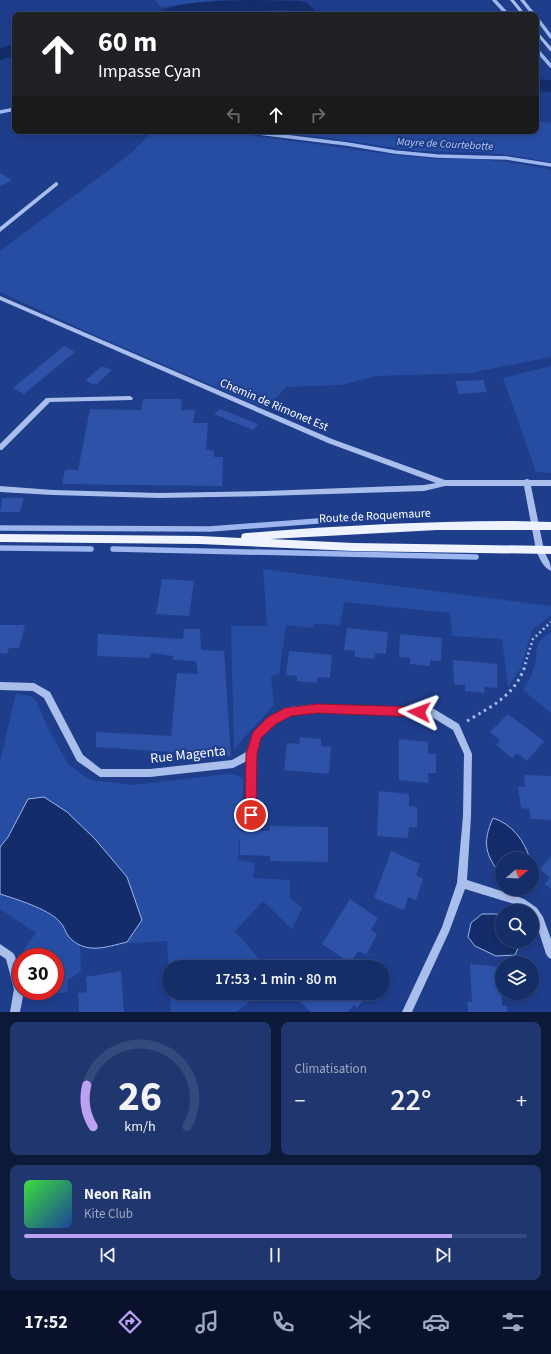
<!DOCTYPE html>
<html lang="fr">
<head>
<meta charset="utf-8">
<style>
	body { margin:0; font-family:"Source Sans 3",sans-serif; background:#1f366e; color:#f1f3f6; height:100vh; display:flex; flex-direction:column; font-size:15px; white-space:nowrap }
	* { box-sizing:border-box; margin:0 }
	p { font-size:13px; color:#9ea8c0 }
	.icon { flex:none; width:22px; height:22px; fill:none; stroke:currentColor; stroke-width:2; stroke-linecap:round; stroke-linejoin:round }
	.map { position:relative; height:1012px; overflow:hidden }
	.panel { display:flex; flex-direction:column; gap:10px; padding:10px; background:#0c1939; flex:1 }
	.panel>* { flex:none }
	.banner { position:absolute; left:12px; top:12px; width:527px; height:122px; border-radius:8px; box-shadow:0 2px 6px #0003,0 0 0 1px #354a7c; background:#202124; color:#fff; overflow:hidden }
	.needle { width:26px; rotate:71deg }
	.tools { position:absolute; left:495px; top:852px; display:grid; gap:8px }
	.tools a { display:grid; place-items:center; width:44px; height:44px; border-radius:50%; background:#162e68; box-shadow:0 2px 6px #0003,0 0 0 1px #354a7c; font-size:20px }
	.speed { position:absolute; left:12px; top:948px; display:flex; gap:8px; font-size:20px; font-weight:700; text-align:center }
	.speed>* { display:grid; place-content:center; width:52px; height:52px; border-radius:50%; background:#162e68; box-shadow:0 2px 6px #0003,0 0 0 1px #354a7c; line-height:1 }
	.speed .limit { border:6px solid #d22; background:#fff; color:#111 }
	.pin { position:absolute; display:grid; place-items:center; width:34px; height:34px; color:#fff; margin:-17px; border:2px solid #fff; border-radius:50%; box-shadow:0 1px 4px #0007 }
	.me { position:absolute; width:44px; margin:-22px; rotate:273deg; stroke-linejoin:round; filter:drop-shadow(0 0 3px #0008) }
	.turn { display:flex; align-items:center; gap:14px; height:84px; padding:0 20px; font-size:18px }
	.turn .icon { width:52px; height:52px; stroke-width:2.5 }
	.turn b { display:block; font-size:28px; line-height:34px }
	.lanes { display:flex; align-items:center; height:38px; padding:0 20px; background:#0003; justify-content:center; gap:20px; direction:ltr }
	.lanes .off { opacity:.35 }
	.big { font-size:30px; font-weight:600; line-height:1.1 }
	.panel .tile { flex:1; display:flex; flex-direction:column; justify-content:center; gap:6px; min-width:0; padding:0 14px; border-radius:8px; background:#1f366e }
	.panel .dial { align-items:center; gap:0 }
	.dial svg { height:104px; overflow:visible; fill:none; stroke:#354a7c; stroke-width:7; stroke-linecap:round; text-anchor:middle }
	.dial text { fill:#f1f3f6; stroke:none }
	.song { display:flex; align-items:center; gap:12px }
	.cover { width:48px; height:48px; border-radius:6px; background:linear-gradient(135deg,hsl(120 70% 55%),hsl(220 70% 35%)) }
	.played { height:4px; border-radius:2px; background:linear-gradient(90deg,#bca0f2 85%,#354a7c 85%) }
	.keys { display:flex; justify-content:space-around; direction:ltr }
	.heat { display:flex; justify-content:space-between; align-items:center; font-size:22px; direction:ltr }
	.panel .tiles { flex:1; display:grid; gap:10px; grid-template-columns:1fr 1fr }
	.tile:last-child { grid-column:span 2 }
	.trip { position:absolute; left:162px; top:960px; width:228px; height:40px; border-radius:20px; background:#162e68; box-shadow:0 2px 6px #0003,0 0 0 1px #354a7c; font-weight:600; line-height:40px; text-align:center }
	.tab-bar { display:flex; height:64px; justify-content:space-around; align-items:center; background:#09122a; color:#9ea8c0 }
	.tab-bar .icon { width:28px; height:28px }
	.tab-bar .current { color:#bca0f2 }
	.tab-bar b { font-size:18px; color:#f1f3f6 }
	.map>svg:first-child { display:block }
	.green { fill:#274da3 }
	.water { fill:#142c69; stroke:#9db6ed }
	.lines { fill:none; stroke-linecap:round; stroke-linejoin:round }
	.stream-far1 { stroke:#9db6ed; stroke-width:3.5 }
	.stream { stroke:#9db6ed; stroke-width:5.5 }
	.river { fill:#142c69; fill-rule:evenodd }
	.building { fill:#2d52a8 }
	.path-far1 { stroke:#aabeec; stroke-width:2.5; stroke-dasharray:2 3; stroke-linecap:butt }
	.path { stroke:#aabeec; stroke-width:3; stroke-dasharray:2.5 4; stroke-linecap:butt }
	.minor { fill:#aabeec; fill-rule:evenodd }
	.major { fill:#eff3ff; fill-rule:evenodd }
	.route { fill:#e11d48; stroke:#92132f }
	.labels { text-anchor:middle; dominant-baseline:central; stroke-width:4; stroke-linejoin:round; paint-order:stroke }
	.far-water-label { font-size:11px; font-style:italic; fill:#b6c8f3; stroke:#1e3d8b }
	.street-label { font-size:12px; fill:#fff; stroke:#1e3d8b }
	.near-street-label { font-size:14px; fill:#fff; stroke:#1e3d8b }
</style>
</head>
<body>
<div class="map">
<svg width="551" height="1012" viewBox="0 0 551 1012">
	<rect width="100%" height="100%" fill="#1e3d8b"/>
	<g class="green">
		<path d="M155 0H219L161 7Z"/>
		<path d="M536 121 551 123V162L516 156 481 152 417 151 337 139 266 131H536Z"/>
		<path d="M153 131H220L387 154 438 159H481L521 164 551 170V357L470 373 376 376 341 385 286 387 267 409 92 334 0 292V251L129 155Z"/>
		<path d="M551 366V473L536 472 503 378Z"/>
		<path d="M263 569 551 606V615L532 630 521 668 508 687 502 639 452 636 450 613 344 602 340 625 315 624 313 628 286 625 279 674 271 677 274 705 234 749 231 626H267Z"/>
		<path d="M551 632V713L523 690C526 684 531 677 533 670 540 653 530 644 551 632Z"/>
		<path d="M16 694 31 696 36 701 48 728 68 764 90 780 133 785 227 774 237 775 243 780V794L238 860 255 863 253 878 290 880V898L302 908 292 929 263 901 235 931 266 967H169V976L167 941 80 946 81 971 68 980 67 992 32 997 33 991H55V957H29L24 949 36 933 0 909V761Z"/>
		<path d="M170 993H260L236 1012H171Z"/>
	</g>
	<g class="water">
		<path d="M44 797 67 812 95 839 127 877 142 920 127 942C106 947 86 955 69 937 65 932 64 925 59 921 48 909 16 899 0 894V847L8 837 28 799Z"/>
		<path d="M493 818C512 824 524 840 530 859H502V876C485 855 482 843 493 818Z"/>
		<path d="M482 914H497L502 917V941H521L515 955 496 956 475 946 468 937 471 923Z"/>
	</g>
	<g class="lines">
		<g class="stream-far1">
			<path d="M494 0 508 15"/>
			<path d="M522 0 534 15"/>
			<path d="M536 17 551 37"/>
			<path d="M536 49 551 66"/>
			<path d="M0 112 15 109"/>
			<path d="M242 131 347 144 395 152 437 156 507 158 551 165"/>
		</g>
		<g class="stream">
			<path d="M0 528 210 529 413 514"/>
			<path d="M0 548 91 549"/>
			<path d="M113 549 476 557"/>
		</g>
		<g class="river">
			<path d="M251 0 300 1 307 3 320 15H298L294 12 280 10 193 15H157C168 0 231 1 251 0Z"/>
			<path d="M15 44V56L0 60V48Z"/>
			<path d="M536 79 551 80V92L536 91Z"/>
		</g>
	</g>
	<g class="building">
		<path d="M0 173 12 180 0 186Z"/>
		<path d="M64 346 75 352 24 394 13 388Z"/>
		<path d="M102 366 112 370 96 385 85 381Z"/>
		<path d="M483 380 487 392 459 394 455 381Z"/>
		<path d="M143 399H182L181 410H195L193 423H208L206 449 214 451V457H223L222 486 62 484 65 470H78L90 409 141 410Z"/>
		<path d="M220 409 258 424 253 430 214 414Z"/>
		<path d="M2 498H24L20 512H0Z"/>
		<path d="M162 579 194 581 189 616 156 614Z"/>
		<path d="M0 625H25L19 648H9L7 654 0 653Z"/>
		<path d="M347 628 388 632 386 654 375 653 374 659 355 657V651L344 650Z"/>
		<path d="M184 629H200L201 650 224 651 231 756 96 747V732L171 736 177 673 198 674 196 661 173 660V656L151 653 150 658 97 656 98 634 183 639Z"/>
		<path d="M400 634 442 638 441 661 430 660V666L410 664V658L399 657Z"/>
		<path d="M289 651 332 655 330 678 317 677V683L297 681V676L286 675Z"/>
		<path d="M453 660 497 664V688L484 687 485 693 465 691V685L454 684Z"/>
		<path d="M508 714 544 741 527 761 517 753 512 758 496 745 500 740 490 732Z"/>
		<path d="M300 737 321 739V746L331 747 329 774 284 770 287 743 299 744Z"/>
		<path d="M399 739 428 742V754H436V773H428L429 783 399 780Z"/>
		<path d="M524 775 551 776V820L531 819 529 809 521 808 518 787H525Z"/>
		<path d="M379 791 409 794V806L417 807V827H409L408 838 377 836Z"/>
		<path d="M270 826 328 827V862L270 861V856L240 855V831H270Z"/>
		<path d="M391 851 420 864 416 875 423 879 416 900 408 897 404 910 374 898Z"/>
		<path d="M551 856V889L545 884 550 878 540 869Z"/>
		<path d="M350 899 378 918 371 930 377 934 366 955 358 951 350 963 322 944Z"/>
		<path d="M470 964 501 967 502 1006H507V1012H468L467 1002H472Z"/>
		<path d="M121 971 124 1012H79L78 993 87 992 86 977Z"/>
		<path d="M307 993H362L366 997 357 1008 354 1005 348 1012H311L300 1001Z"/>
	</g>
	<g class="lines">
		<path class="path-far1" d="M525 664 533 639 551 622"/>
		<path class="path" d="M467 721C494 705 516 695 526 663"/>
		<g class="minor">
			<path d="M510 0H514L526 15H522Z"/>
			<path d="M536 30 551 47V51H550L536 34Z"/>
			<path d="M56 182 58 183V185L0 232V227Z"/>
			<path d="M0 296 332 439 445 480H524L527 479 530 480H551V486H531L544 550C547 559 551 561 551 571 543 567 539 558 536 550L524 486H445L424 491 265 496 159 498 53 495 0 492V486L53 490 159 493 265 491 424 485 436 483 328 443 0 300Z"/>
			<path d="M130 396 133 398 132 400 50 402 2 450H0V444L46 398Z"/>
			<path d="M0 682 34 683 50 692 83 755 101 769H150L232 760 248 751 254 732 269 718 289 707 318 704 431 708 434 709 459 724 472 754 471 816 467 880 511 894 524 899 537 908 543 917 551 939V959L548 957 546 954 537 926 532 916V911H526L511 903 465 889 449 932 412 1012H402L442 927 457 883 463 816 464 754 453 730 430 716 318 712 290 715 275 724 261 737 255 754V815L254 818 251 819 248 818 247 815V761L233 768 150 777H100L77 761 44 698 33 691 0 690Z"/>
			<path d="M0 944 13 953 15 956 21 978V991H24L20 1012H10L14 989 6 959 0 955Z"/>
		</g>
		<path class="major" d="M513 521 551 522V530H437L270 539 353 543 551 546V554L353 551 200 544 0 542V534L200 536 241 538 242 534 246 533C335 526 424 521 513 521Z"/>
	</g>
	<path class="route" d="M318 704 419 707 423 708 425 712 423 715 419 717 318 713 291 716 276 724 261 738 257 754 256 815 255 819 251 820 247 819 245 815 246 754 253 732 268 717 285 708Z"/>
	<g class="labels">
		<g class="far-water-label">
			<text transform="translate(445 144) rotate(3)">Mayre de Courtebotte</text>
		</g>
		<g class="street-label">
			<text transform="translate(274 405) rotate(23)">Chemin de Rimonet Est</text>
			<text transform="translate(375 516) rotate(-3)">Route de Roquemaure</text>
		</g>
		<g class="near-street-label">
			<text transform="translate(188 755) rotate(-6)">Rue Magenta</text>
		</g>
	</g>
</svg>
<div class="tools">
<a><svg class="needle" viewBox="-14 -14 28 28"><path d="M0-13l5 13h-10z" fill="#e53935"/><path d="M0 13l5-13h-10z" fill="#9ea8c0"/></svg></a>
<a><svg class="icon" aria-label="search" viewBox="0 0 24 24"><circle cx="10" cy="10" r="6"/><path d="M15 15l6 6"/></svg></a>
<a><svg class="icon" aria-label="layers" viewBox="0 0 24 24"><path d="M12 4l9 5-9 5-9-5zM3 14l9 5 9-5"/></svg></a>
</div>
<div class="speed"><div class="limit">30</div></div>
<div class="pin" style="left:251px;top:815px;background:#d93025"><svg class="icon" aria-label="arrive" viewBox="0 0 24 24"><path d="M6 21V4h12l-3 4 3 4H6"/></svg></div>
<svg class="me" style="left:419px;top:712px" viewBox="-20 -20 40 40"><path d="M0-17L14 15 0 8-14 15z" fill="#e11d48" stroke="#fff" stroke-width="4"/></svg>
<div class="trip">17:53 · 1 min · 80 m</div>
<div class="banner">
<div class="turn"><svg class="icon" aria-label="ahead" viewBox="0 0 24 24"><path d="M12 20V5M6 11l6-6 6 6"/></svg><div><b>60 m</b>Impasse Cyan</div></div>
<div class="lanes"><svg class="icon off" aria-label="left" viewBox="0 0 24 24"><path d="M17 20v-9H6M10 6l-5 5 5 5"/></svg><svg class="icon" aria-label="ahead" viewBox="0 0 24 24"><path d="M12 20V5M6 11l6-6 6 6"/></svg><svg class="icon off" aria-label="right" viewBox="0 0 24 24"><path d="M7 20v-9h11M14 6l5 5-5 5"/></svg></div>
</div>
</div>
<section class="panel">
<div class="tiles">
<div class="tile dial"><svg viewBox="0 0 100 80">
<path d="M14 69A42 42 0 1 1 86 69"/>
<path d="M14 69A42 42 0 0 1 9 37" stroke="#bca0f2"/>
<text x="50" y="56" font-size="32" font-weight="700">26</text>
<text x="50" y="72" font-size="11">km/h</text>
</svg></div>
<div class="tile"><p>Climatisation</p>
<div class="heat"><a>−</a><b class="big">22°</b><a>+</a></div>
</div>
<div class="tile">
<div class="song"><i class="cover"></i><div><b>Neon Rain</b><p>Kite Club</p></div></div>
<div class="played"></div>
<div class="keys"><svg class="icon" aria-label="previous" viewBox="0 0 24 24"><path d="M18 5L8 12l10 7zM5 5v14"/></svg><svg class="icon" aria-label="pause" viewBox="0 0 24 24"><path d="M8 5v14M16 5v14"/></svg><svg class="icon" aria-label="next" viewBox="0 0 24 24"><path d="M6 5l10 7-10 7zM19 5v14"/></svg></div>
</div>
</div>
</section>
<nav class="tab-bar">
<b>17:52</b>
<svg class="icon current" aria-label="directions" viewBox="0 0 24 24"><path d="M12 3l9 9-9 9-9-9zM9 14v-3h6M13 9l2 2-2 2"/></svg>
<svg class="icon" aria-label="music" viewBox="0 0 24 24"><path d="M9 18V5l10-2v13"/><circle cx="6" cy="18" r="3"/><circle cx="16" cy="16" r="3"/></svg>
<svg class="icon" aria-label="phone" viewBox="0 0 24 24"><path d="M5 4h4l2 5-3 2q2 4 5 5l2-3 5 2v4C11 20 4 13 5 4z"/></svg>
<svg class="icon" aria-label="climate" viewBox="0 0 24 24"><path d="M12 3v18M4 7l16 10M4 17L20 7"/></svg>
<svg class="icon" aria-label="car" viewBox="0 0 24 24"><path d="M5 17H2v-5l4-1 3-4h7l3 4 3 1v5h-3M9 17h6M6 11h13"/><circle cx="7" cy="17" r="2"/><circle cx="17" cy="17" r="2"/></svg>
<svg class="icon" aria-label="filters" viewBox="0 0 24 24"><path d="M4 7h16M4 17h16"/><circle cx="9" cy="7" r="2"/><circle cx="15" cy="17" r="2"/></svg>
</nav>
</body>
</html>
